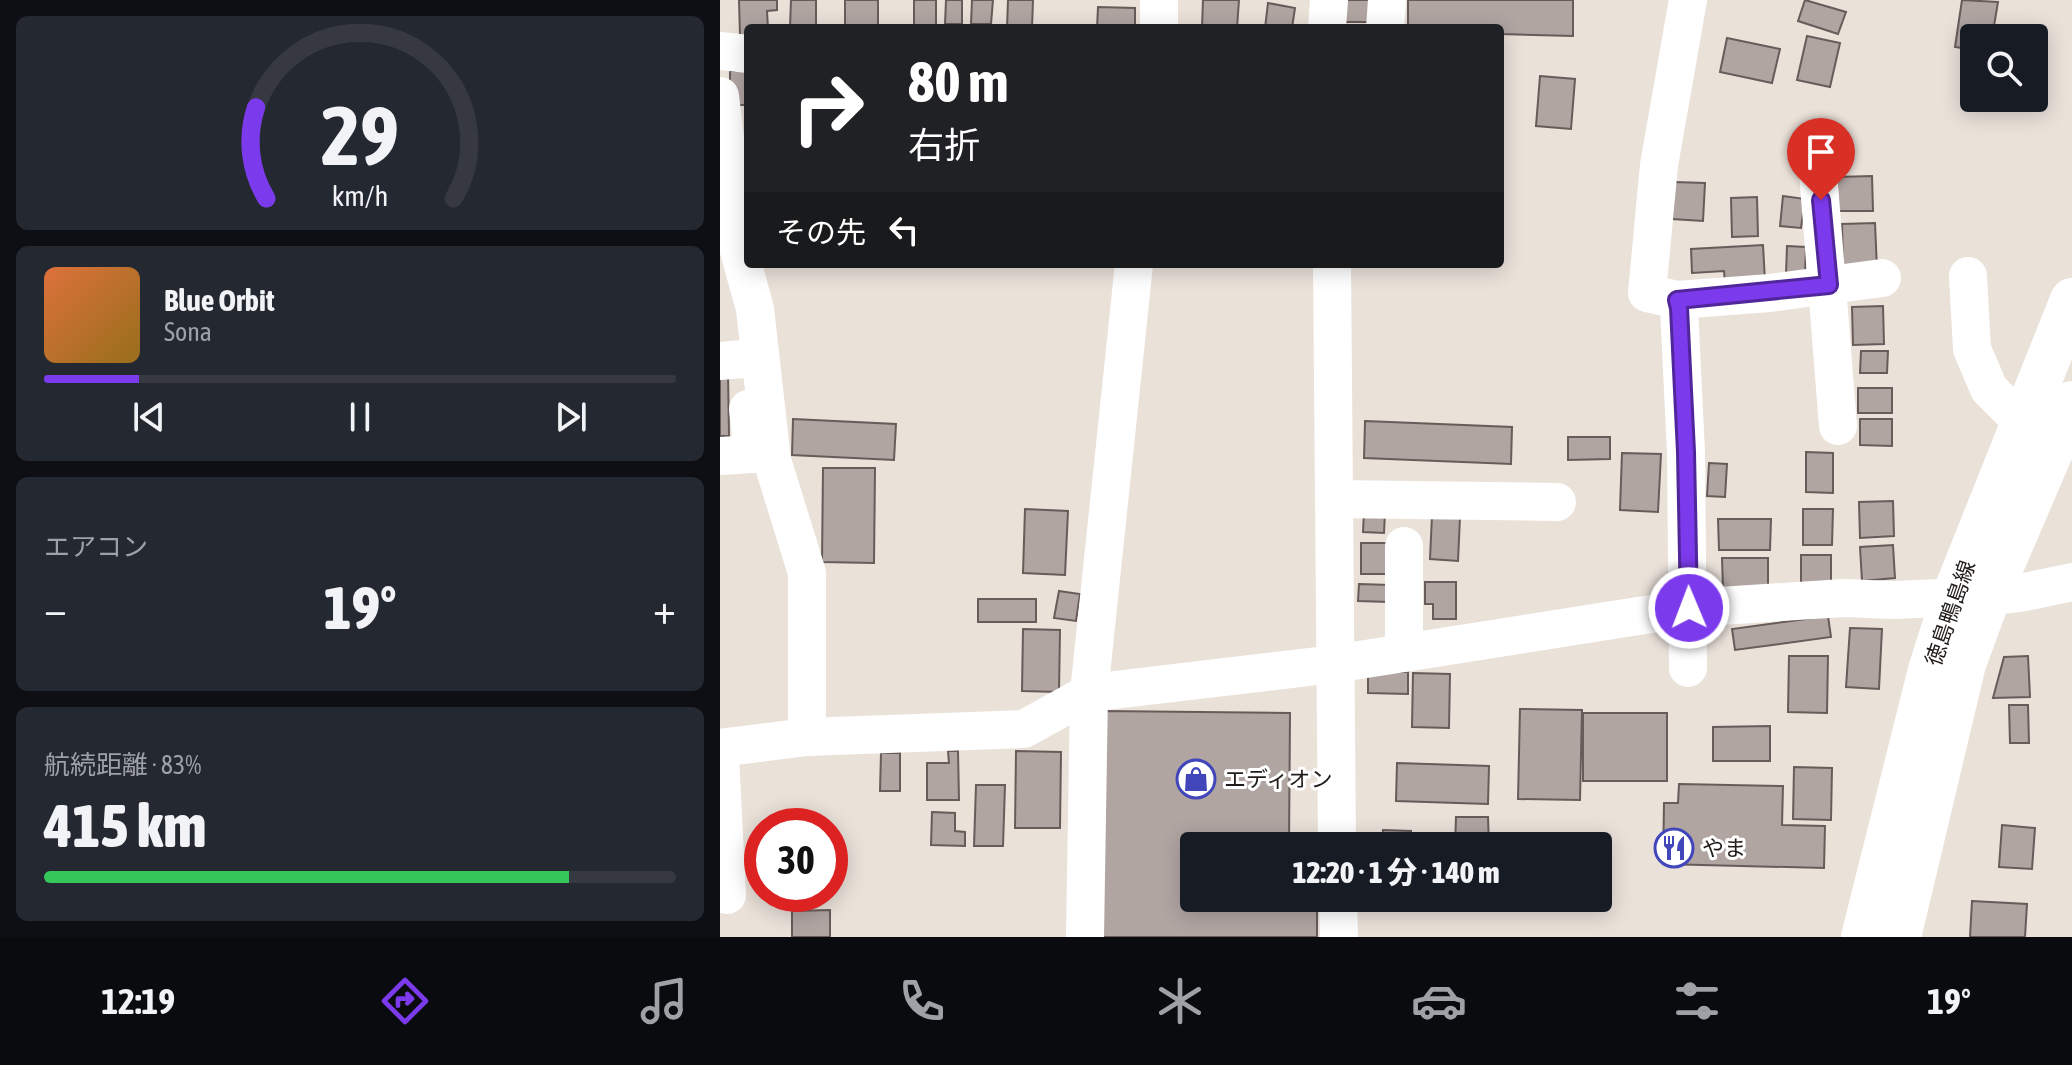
<!DOCTYPE html>
<html lang="ja">
<head>
<meta charset="utf-8">
<style>
	body { margin:0; font-family:"Asap Condensed","Noto Sans JP",sans-serif; background:#242831; color:#f1f3f6; height:100vh; display:flex; flex-direction:column; font-size:30px; white-space:nowrap }
	* { box-sizing:border-box; margin:0 }
	p { font-size:26px; color:#9ea1a6 }
	.icon { flex:none; width:44px; height:44px; fill:none; stroke:currentColor; stroke-width:2; stroke-linecap:round; stroke-linejoin:round }
	.map { position:relative; flex:1; overflow:hidden }
	.sheet { display:flex; flex-direction:column; gap:16px; padding:16px; background:#0d0f14; width:720px }
	.sheet>* { flex:none }
	.top-card { position:absolute; left:24px; top:24px; width:760px; height:244px; border-radius:8px; box-shadow:0 4px 20px #0003; background:#202124; color:#fff; overflow:hidden }
	.tools { position:absolute; left:1240px; top:24px; display:grid; gap:16px }
	.tools a { display:grid; place-items:center; width:88px; height:88px; border-radius:8px; background:#171b24; box-shadow:0 4px 20px #0003; font-size:40px }
	.speed { position:absolute; left:24px; top:808px; display:flex; gap:16px; font-size:40px; font-weight:700; text-align:center }
	.speed>* { display:grid; place-content:center; width:104px; height:104px; border-radius:50%; background:#171b24; box-shadow:0 4px 20px #0003; line-height:1 }
	.speed .limit { border:12px solid #d22; background:#fff; color:#111 }
	.pin { position:absolute; display:grid; place-items:center; width:68px; height:68px; color:#fff; margin:-82px -34px; border-radius:50% 50% 50% 0; rotate:-45deg; box-shadow:0 0 8px #0007 }
	.pin .icon { rotate:45deg }
	.me { position:absolute; width:88px; margin:-44px; rotate:359deg; stroke-linejoin:round; filter:drop-shadow(0 0 6px #0008) }
	.turn { display:flex; align-items:center; gap:28px; height:168px; padding:0 32px; font-size:36px }
	.turn .icon { width:104px; height:104px; stroke-width:2.5 }
	.turn b { display:block; font-size:56px; line-height:68px }
	.then { display:flex; align-items:center; height:76px; padding:0 32px; background:#0003; gap:16px; font-size:30px }
	.big { font-size:60px; font-weight:800; line-height:1.1 }
	.sheet .tile { flex:1; display:flex; flex-direction:column; justify-content:center; gap:12px; min-width:0; padding:0 28px; border-radius:12px; background:#242831 }
	.sheet .dial { align-items:center; gap:0 }
	.dial svg { height:208px; overflow:visible; fill:none; stroke:#363941; stroke-width:7; stroke-linecap:round; text-anchor:middle }
	.dial text { fill:#f1f3f6; stroke:none }
	.song { display:flex; align-items:center; gap:24px }
	.cover { width:96px; height:96px; border-radius:12px; background:linear-gradient(135deg,hsl(20 70% 55%),hsl(40 70% 35%)) }
	.played { height:8px; border-radius:4px; background:linear-gradient(90deg,#7c3aed 15%,#363941 15%) }
	.keys { display:flex; justify-content:space-around; direction:ltr }
	.heat { display:flex; justify-content:space-between; align-items:center; font-size:44px; direction:ltr }
	.charge { height:12px; border-radius:6px; background:linear-gradient(90deg,#34c759 83%,#363941 0) }
	.trip { position:absolute; left:460px; top:832px; width:432px; height:80px; border-radius:8px; background:#171b24; box-shadow:0 4px 20px #0003; font-weight:800; line-height:80px; text-align:center }
	.dock { display:flex; height:128px; justify-content:space-around; align-items:center; background:#090b0e; color:#9ea1a6 }
	.dock .icon { width:56px; height:56px }
	.dock .selected { color:#7c3aed }
	.dock b { font-size:36px; color:#f1f3f6 }
	main { display:flex; flex:1; min-height:0 }
	.map>svg:first-child { display:block }
	.building { fill:#b1a5a2; stroke:#675c59; stroke-width:2 }
	.lines { fill:none; stroke-linecap:round; stroke-linejoin:round }
	.minor { stroke:#fff; stroke-width:38 }
	.major { stroke:#fff; stroke-width:44 }
	.route-casing { stroke:#51269a; stroke-width:20 }
	.route { stroke:#7c3aed; stroke-width:14 }
	.labels { text-anchor:middle; dominant-baseline:central; stroke-width:6; stroke-linejoin:round; paint-order:stroke }
	.street-label { font-size:22px; fill:#211d1a; stroke:#fff }
	.poi-label { font-size:22px; fill:#211d1a; stroke:#fff; text-anchor:start }
</style>
</head>
<body>
<main>
<section class="sheet">
<div class="tile dial"><svg viewBox="0 0 100 80">
<path d="M14 69A42 42 0 1 1 86 69"/>
<path d="M14 69A42 42 0 0 1 10 34" stroke="#7c3aed"/>
<text x="50" y="56" font-size="32" font-weight="700">29</text>
<text x="50" y="72" font-size="11">km/h</text>
</svg></div>
<div class="tile">
<div class="song"><i class="cover"></i><div><b>Blue Orbit</b><p>Sona</p></div></div>
<div class="played"></div>
<div class="keys"><svg class="icon" aria-label="previous" viewBox="0 0 24 24"><path d="M18 5L8 12l10 7zM5 5v14"/></svg><svg class="icon" aria-label="pause" viewBox="0 0 24 24"><path d="M8 5v14M16 5v14"/></svg><svg class="icon" aria-label="next" viewBox="0 0 24 24"><path d="M6 5l10 7-10 7zM19 5v14"/></svg></div>
</div>
<div class="tile"><p>エアコン</p>
<div class="heat"><a>−</a><b class="big">19°</b><a>+</a></div>
</div>
<div class="tile"><p>航続距離 · 83%</p><b class="big">415 km</b><div class="charge"></div></div>
</section>
<div class="map">
<svg width="1352" height="937" viewBox="0 0 1352 937">
	<rect width="100%" height="100%" fill="#eae1d9"/>
	<g class="building">
		<path d="M19 0H57V10L47 11 48 28H28V36H20Z"/>
		<path d="M71 0H96V28H70Z"/>
		<rect x="125" y="0" width="33" height="28"/>
		<path d="M194 0H216V26L194 25Z"/>
		<path d="M226 0H242V24H225Z"/>
		<path d="M252 0H273L271 24H251Z"/>
		<path d="M288 0H313L312 28H287Z"/>
		<path d="M483 0H519L517 28H482Z"/>
		<path d="M623 0H651V22H624Z"/>
		<path d="M688 0H853V36L780 34V28H688Z"/>
		<path d="M1085 0 1126 12 1118 34 1078 21Z"/>
		<path d="M1242 0 1278 2 1272 38H1254V50L1235 47Z"/>
		<path d="M548 3 575 8 572 28H545Z"/>
		<path d="M378 7 415 8V28H377Z"/>
		<path d="M1087 36 1120 43 1110 87 1077 80Z"/>
		<path d="M1007 38 1060 49 1052 83 1000 72Z"/>
		<rect x="10" y="71" width="18" height="34"/>
		<path d="M820 76 855 79 851 129 816 126Z"/>
		<path d="M1152 176 1153 211H1117L1116 177Z"/>
		<path d="M954 182 985 183 983 221 952 219Z"/>
		<path d="M1063 196 1085 199 1081 228 1060 226Z"/>
		<path d="M1037 197 1038 236 1012 237 1011 198Z"/>
		<path d="M1155 223 1157 269 1123 270 1122 224Z"/>
		<path d="M1043 245 1045 281 1005 283 1004 271 972 273 971 249Z"/>
		<path d="M1067 246 1086 247 1085 275 1066 274Z"/>
		<path d="M1163 306 1164 344 1133 345 1132 307Z"/>
		<path d="M1141 351H1168L1167 373H1140Z"/>
		<path d="M0 372H8L9 436H0Z"/>
		<rect x="1138" y="388" width="34" height="25"/>
		<path d="M73 419 176 424 174 460 72 455Z"/>
		<path d="M1140 419H1172V446L1140 445Z"/>
		<path d="M645 421 792 427 791 464 644 458Z"/>
		<path d="M848 437H890V459L848 460Z"/>
		<path d="M1086 452 1113 453V493L1086 492Z"/>
		<path d="M902 453 941 454 938 512 900 510Z"/>
		<path d="M989 463 1007 464 1005 497 987 496Z"/>
		<path d="M103 468H155L154 563 102 562Z"/>
		<path d="M1173 501 1174 536 1140 538 1139 502Z"/>
		<path d="M305 509 348 511 345 575 303 573Z"/>
		<path d="M1083 509H1113L1112 545H1083Z"/>
		<path d="M644 511 665 513 664 533 643 532Z"/>
		<path d="M712 515 740 517 738 561 710 559Z"/>
		<path d="M998 519H1051L1050 550H999Z"/>
		<path d="M641 543H667L666 574H641Z"/>
		<path d="M1173 545 1175 578 1142 581 1140 547Z"/>
		<rect x="1081" y="555" width="30" height="32"/>
		<path d="M1002 558H1048V590H1003Z"/>
		<path d="M705 582H736V619H713V604H705Z"/>
		<path d="M639 584 670 585 669 602 638 601Z"/>
		<path d="M339 591 360 594 356 621 334 618Z"/>
		<rect x="258" y="599" width="58" height="23"/>
		<path d="M1108 616 1111 637 1015 650 1012 629Z"/>
		<path d="M1130 628 1162 629 1159 689 1126 687Z"/>
		<path d="M303 629 340 630 339 692 302 691Z"/>
		<path d="M1069 656H1108L1107 713 1068 712Z"/>
		<path d="M1308 656 1310 697 1273 698 1284 657Z"/>
		<path d="M648 671 688 672V694L648 693Z"/>
		<path d="M693 673 730 674 729 728 692 727Z"/>
		<path d="M1289 705H1308L1309 743H1290Z"/>
		<path d="M800 709 862 710 860 800 798 799Z"/>
		<path d="M383 711 570 713 569 846H474V898H597V937H381Z"/>
		<rect x="863" y="713" width="84" height="68"/>
		<path d="M1050 726V761H993V727Z"/>
		<path d="M228 751H238L239 800H207V763H229Z"/>
		<path d="M296 751 341 752 340 828H295Z"/>
		<path d="M161 753H180V791H160Z"/>
		<path d="M677 763 769 766 768 804 676 801Z"/>
		<path d="M1074 767 1112 768 1111 820 1073 819Z"/>
		<path d="M959 784 1063 786 1062 825 1105 826 1104 868 943 864 944 803H958Z"/>
		<path d="M256 785H285L283 846H254Z"/>
		<path d="M212 812 235 813V831L245 832V846L211 845Z"/>
		<path d="M736 817H768L769 846H735Z"/>
		<path d="M1282 825 1315 828 1312 869 1279 867Z"/>
		<path d="M663 830 691 831 690 846H662Z"/>
		<path d="M784 836 801 837V846H783Z"/>
		<path d="M1252 901 1307 904 1305 937H1250Z"/>
		<path d="M110 910V937H72V911Z"/>
	</g>
	<g class="lines">
		<g class="minor">
			<path d="M968 0 939 165 927 293 957 300 959 308 966 452 968 668"/>
			<path d="M439 28V0"/>
			<path d="M607 28 609 0"/>
			<path d="M665 28 667 0"/>
			<path d="M0 51 28 54"/>
			<path d="M0 96 9 171 8 211 35 309 52 460 87 573V737"/>
			<path d="M1098 172 1118 426"/>
			<path d="M612 264 617 846"/>
			<path d="M1248 276 1252 349 1269 389 1302 422"/>
			<path d="M957 300 1050 293 1162 278"/>
			<path d="M0 361 23 359"/>
			<path d="M0 456 33 454 28 409"/>
			<path d="M614 499 837 502"/>
			<path d="M684 546V653"/>
			<path d="M0 748 87 737 304 729 369 693 614 664 969 608 1124 598 1174 600 1269 596 1300 593 1352 582"/>
			<path d="M0 755 7 895"/>
			<path d="M618 898 619 937"/>
			<path d="M365 937 369 693 414 264"/>
		</g>
		<g class="major">
			<path d="M1143 937 1210 670 1233 598 1352 300"/>
			<path d="M1179 937 1244 664 1269 596 1352 403"/>
		</g>
	</g>
	<g class="lines">
		<g class="route-casing">
			<path id="route" d="M969 608 966 452 959 308 957 300 1109 285 1101 200"/>
		</g>
		<use href="#route" class="route"/>
	</g>
	<defs>
		<g id="shop-ring" transform="scale(2)"><circle r="9.5" fill="#fff" stroke="#4146bb" stroke-width="1.5"/><path d="M-5-2.5h2.3a2.7 3.5 0 0 1 5.4 0H5L5.5 6h-11ZM-1.5-2.5h3a1.5 2.3 0 0 0-3 0Z" fill="#4146bb"/></g>
		<g id="restaurant-ring" transform="scale(2)"><circle r="9.5" fill="#fff" stroke="#4146bb" stroke-width="1.5"/><path d="M-5-6h1v4h1v-4h1v4h1v-4h1v5L-1.5 .5V6h-2V.5L-5-1ZM5-6V6H3V1.5H1.5Q1.5-4 5-6Z" fill="#4146bb"/></g>
	</defs>
	<g fill-rule="evenodd">
		<use href="#shop-ring" x="476" y="779"/>
		<use href="#restaurant-ring" x="954" y="848"/>
	</g>
	<g class="labels">
		<g class="street-label">
			<text transform="translate(1230 613) rotate(-71)">徳島鴨島線</text>
		</g>
		<g class="poi-label">
			<text x="504" y="779">エディオン</text>
			<text x="982" y="848">やま</text>
		</g>
	</g>
</svg>
<div class="tools">
<a><svg class="icon" aria-label="search" viewBox="0 0 24 24"><circle cx="10" cy="10" r="6"/><path d="M15 15l6 6"/></svg></a>
</div>
<div class="speed"><div class="limit">30</div></div>
<div class="pin" style="left:1101px;top:200px;background:#d93025"><svg class="icon" aria-label="arrive" viewBox="0 0 24 24"><path d="M6 21V4h12l-3 4 3 4H6"/></svg></div>
<svg class="me" style="left:969px;top:608px" viewBox="-20 -20 40 40"><circle r="17" fill="#7c3aed" stroke="#fff" stroke-width="3"/><path d="M0-11L8 9 0 5-8 9z" fill="#fff"/></svg>
<div class="trip">12:20 · 1 分 · 140 m</div>
<div class="top-card">
<div class="turn"><svg class="icon" aria-label="right" viewBox="0 0 24 24"><path d="M7 20v-9h11M14 6l5 5-5 5"/></svg><div><b>80 m</b>右折</div></div>
<div class="then">その先<svg class="icon" aria-label="left" viewBox="0 0 24 24"><path d="M17 20v-9H6M10 6l-5 5 5 5"/></svg></div>
</div>
</div>
</main>
<nav class="dock">
<b>12:19</b>
<svg class="icon selected" aria-label="directions" viewBox="0 0 24 24"><path d="M12 3l9 9-9 9-9-9zM9 14v-3h6M13 9l2 2-2 2"/></svg>
<svg class="icon" aria-label="music" viewBox="0 0 24 24"><path d="M9 18V5l10-2v13"/><circle cx="6" cy="18" r="3"/><circle cx="16" cy="16" r="3"/></svg>
<svg class="icon" aria-label="phone" viewBox="0 0 24 24"><path d="M5 4h4l2 5-3 2q2 4 5 5l2-3 5 2v4C11 20 4 13 5 4z"/></svg>
<svg class="icon" aria-label="climate" viewBox="0 0 24 24"><path d="M12 3v18M4 7l16 10M4 17L20 7"/></svg>
<svg class="icon" aria-label="car" viewBox="0 0 24 24"><path d="M5 17H2v-5l4-1 3-4h7l3 4 3 1v5h-3M9 17h6M6 11h13"/><circle cx="7" cy="17" r="2"/><circle cx="17" cy="17" r="2"/></svg>
<svg class="icon" aria-label="filters" viewBox="0 0 24 24"><path d="M4 7h16M4 17h16"/><circle cx="9" cy="7" r="2"/><circle cx="15" cy="17" r="2"/></svg>
<b>19°</b>
</nav>
</body>
</html>
